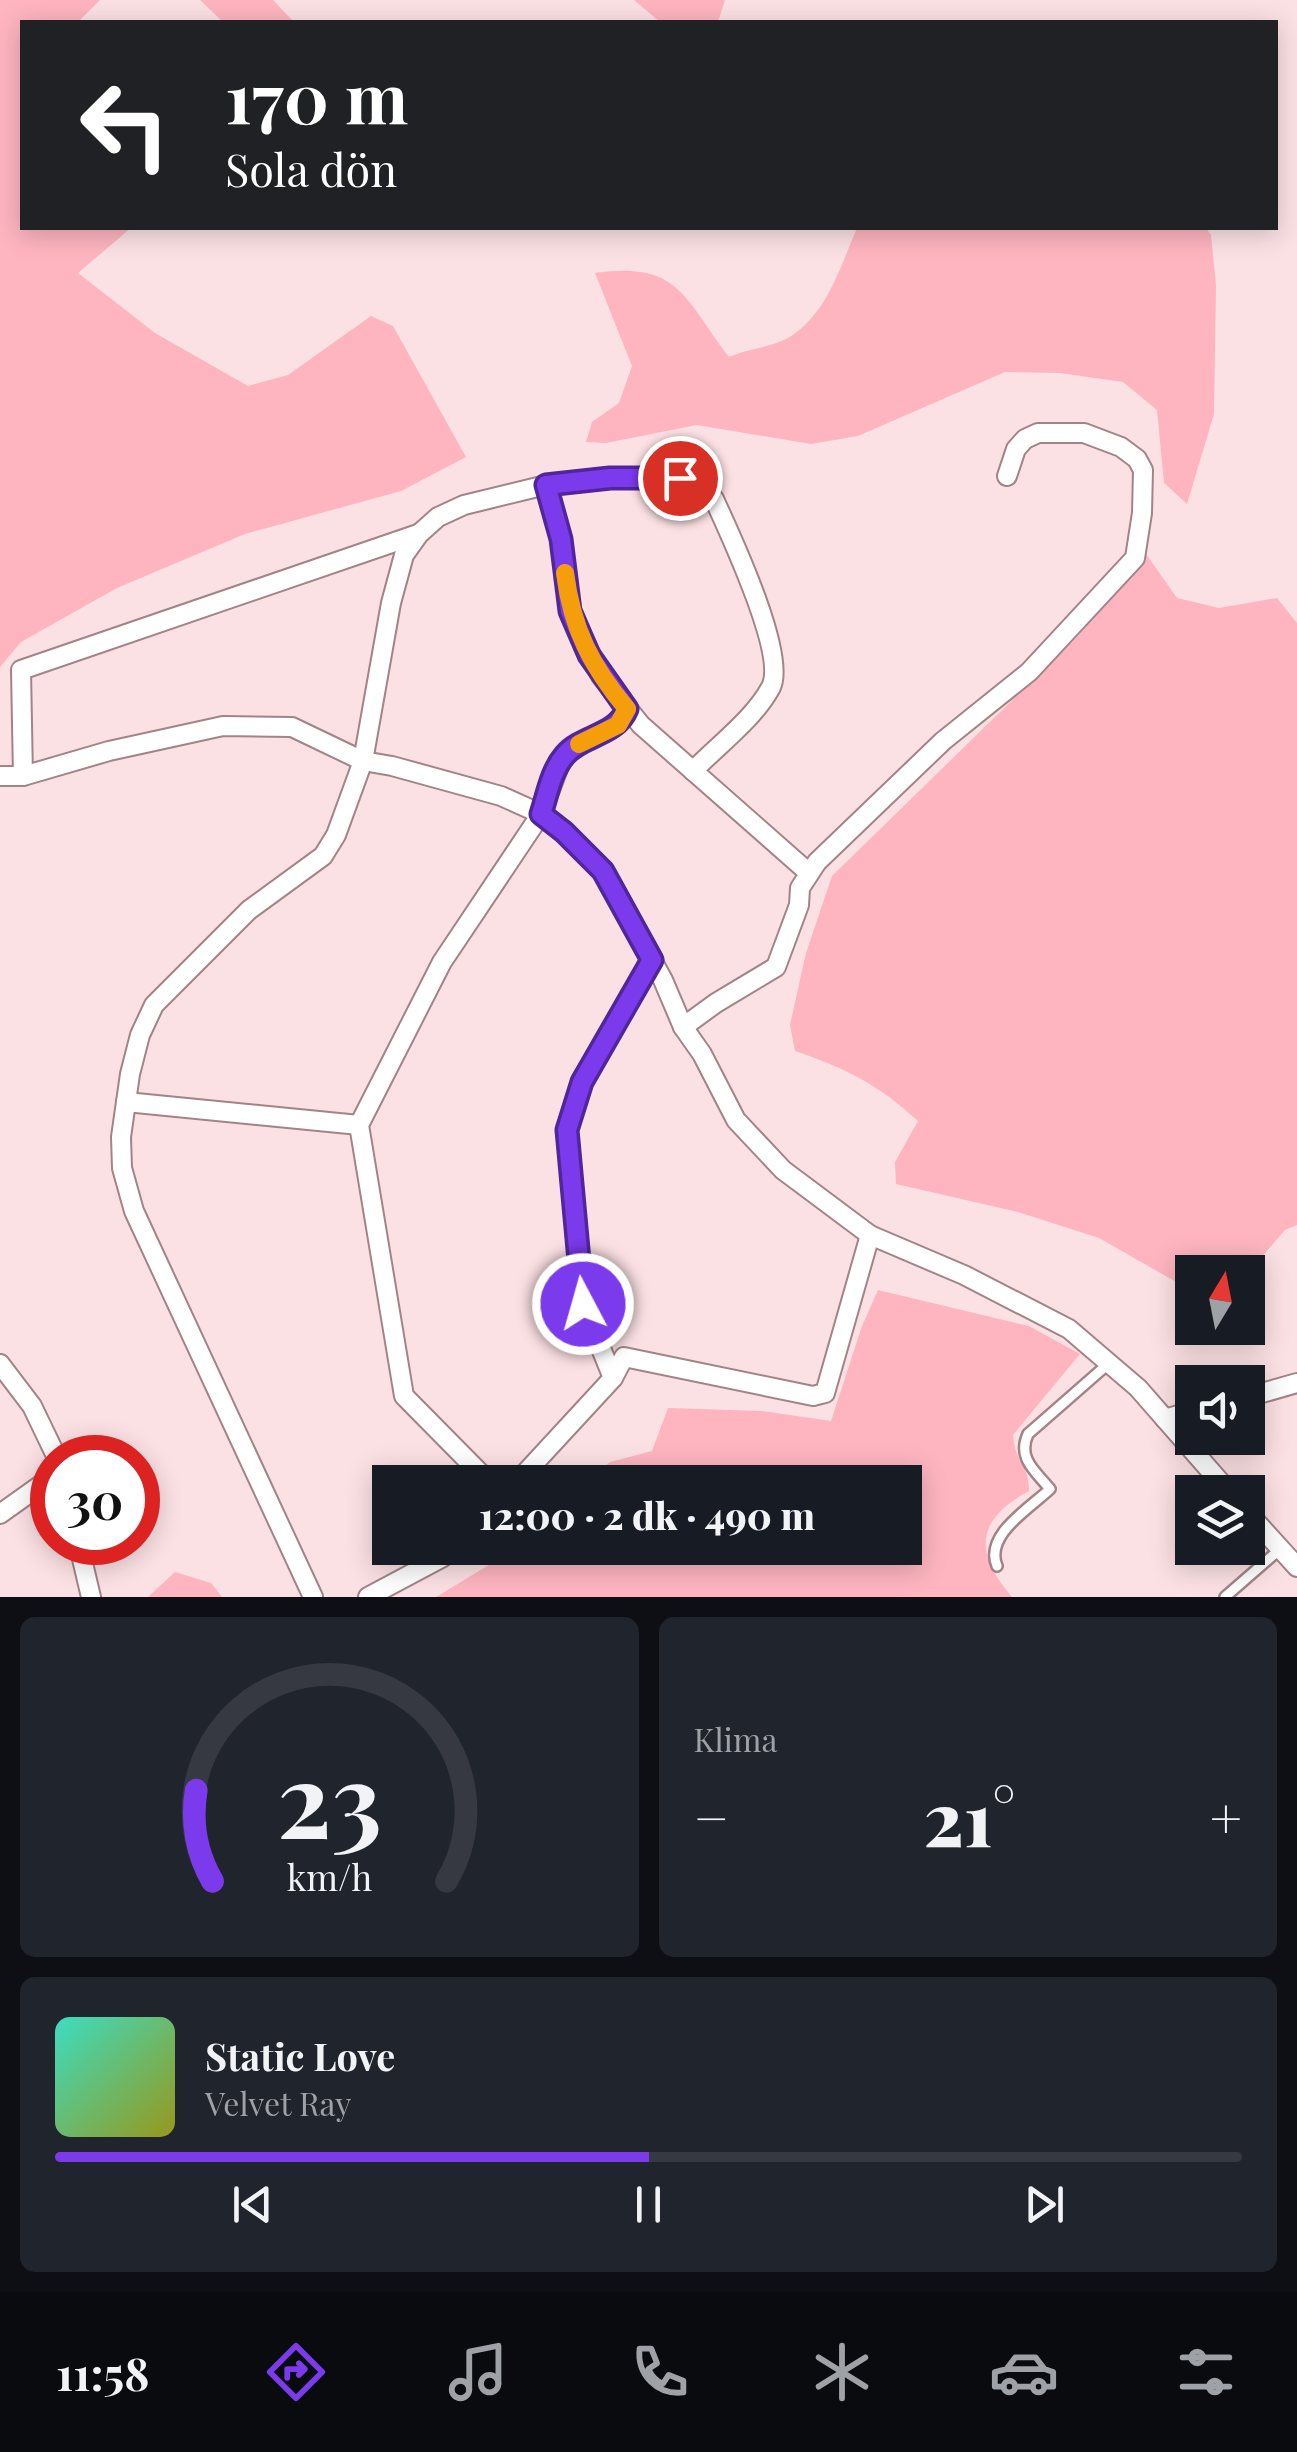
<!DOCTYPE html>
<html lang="tr">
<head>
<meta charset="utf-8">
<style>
	body { margin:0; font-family:"Playfair Display",serif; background:#20242c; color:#f1f3f6; height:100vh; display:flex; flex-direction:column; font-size:38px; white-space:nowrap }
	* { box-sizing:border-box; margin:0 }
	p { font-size:32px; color:#9ea1a6 }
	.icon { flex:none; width:55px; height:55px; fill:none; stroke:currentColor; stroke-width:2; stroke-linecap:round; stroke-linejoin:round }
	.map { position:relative; height:1597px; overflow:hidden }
	.drawer { display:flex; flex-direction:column; gap:20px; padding:20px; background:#0d0f14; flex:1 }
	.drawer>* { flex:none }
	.guide { position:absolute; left:20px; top:20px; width:1258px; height:210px; border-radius:0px; box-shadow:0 5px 25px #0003; background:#202124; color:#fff; overflow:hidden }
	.needle { width:65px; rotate:10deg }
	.tools { position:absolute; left:1175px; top:1255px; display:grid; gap:20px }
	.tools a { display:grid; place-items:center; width:90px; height:90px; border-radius:0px; background:#171b24; box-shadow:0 5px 25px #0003; font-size:50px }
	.speed { position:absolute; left:30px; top:1435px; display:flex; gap:20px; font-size:50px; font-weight:700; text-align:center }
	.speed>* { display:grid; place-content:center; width:130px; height:130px; border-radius:50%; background:#171b24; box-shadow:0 5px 25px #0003; line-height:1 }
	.speed .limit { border:15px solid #d22; background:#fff; color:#111 }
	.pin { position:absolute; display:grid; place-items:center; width:85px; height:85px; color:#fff; margin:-42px; border:5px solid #fff; border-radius:50%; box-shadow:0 2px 10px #0007 }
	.me { position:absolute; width:110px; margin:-55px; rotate:354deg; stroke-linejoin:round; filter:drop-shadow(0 0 8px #0008) }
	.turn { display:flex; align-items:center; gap:35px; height:210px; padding:0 40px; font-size:45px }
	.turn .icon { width:130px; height:130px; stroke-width:2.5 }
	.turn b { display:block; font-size:70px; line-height:85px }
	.big { font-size:75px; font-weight:800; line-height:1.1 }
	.drawer .tile { flex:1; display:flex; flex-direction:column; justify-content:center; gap:15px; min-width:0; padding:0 35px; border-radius:15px; background:#20242c }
	.drawer .dial { align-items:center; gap:0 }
	.dial svg { height:260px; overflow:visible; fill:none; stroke:#363941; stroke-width:7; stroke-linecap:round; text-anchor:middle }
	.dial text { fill:#f1f3f6; stroke:none }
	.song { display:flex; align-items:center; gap:30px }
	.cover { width:120px; height:120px; border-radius:15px; background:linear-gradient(135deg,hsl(170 70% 55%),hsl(60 70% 35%)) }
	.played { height:10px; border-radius:5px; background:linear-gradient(90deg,#7c3aed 50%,#363941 50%) }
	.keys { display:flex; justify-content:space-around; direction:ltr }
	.heat { display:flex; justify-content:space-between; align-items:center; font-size:55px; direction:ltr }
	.drawer .tiles { flex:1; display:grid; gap:20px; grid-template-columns:1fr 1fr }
	.tile:last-child { grid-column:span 2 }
	.trip { position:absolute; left:372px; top:1465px; width:550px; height:100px; border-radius:0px; background:#171b24; box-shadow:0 5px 25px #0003; font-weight:800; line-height:100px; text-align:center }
	.tabs { display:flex; height:160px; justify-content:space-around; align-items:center; background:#090b0e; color:#9ea1a6 }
	.tabs .icon { width:70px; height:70px }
	.tabs .selected { color:#7c3aed }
	.tabs b { font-size:45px; color:#f1f3f6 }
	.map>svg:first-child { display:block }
	.green { fill:#feb5c0 }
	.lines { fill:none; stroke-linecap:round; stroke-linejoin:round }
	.service-casing { stroke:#a28488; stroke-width:14 }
	.minor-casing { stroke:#a28488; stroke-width:22 }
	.service { stroke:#fff; stroke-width:9 }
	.minor { stroke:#fff; stroke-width:18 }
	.route-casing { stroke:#51269a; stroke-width:25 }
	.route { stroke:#7c3aed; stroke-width:18 }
	.slow { stroke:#f59e0b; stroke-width:18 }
</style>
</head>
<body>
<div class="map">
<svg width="1297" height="1597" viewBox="0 0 1297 1597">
	<rect width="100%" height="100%" fill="#fce1e4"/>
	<g class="green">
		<path d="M0 0H100L78 22H22V228H131L78 273 155 333 248 386 288 375 371 316 393 326 466 457 401 491 245 534 117 588 21 642 0 667Z"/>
		<path d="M200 0H273L294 22H223Z"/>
		<path d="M634 0H725L718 22H660Z"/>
		<path d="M857 228H1206L1211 235 1216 285 1214 414 1187 504 1164 483 1157 410 1123 382 1060 373 1005 372 858 436 811 444 697 425 606 443 586 442 592 422 619 403 632 366 595 273C679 261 684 298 729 357 747 349 772 347 788 338 827 315 840 267 857 228Z"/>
		<path d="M1146 554 1177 598 1219 608 1277 598 1297 623V1225L1285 1230 1248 1273 1192 1272V1291L1099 1238 1018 1212 896 1184 895 1162 918 1121C876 1083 847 1069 795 1051L790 1025 806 953 832 876 1078 636Z"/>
		<path d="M878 1290 1029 1326 1080 1354 1013 1435C1015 1464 1029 1463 1029 1491 975 1520 974 1553 1012 1597H436L517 1548H905V1482H588L610 1462 652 1451 668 1408 762 1411 831 1421 862 1326Z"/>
		<path d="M175 1572 211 1583 222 1597H148Z"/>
	</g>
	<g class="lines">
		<g class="service-casing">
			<g id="service">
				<path d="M997 1566C984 1535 1030 1508 1050 1489 1035 1471 1017 1458 1028 1434L1108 1364"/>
				<path d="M1225 1597 1279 1550"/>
			</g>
		</g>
		<g class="minor-casing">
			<g id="minor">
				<path d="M546 485 561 539 570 611 601 676 641 725 809 873"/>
				<path d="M0 776H23L109 751 223 726 292 727 363 761 392 766 501 796 541 814 564 832 603 871 663 980 683 1027 702 1054 736 1120 783 1170 870 1235 964 1275 1069 1329 1138 1388 1229 1492"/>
				<path d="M23 776 21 670 418 534"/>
				<path d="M683 1027 716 1003 776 967 799 905 800 888 817 862 943 741 1029 672 1135 558 1142 513 1143 470 1137 459 1121 447 1084 433H1038L1025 439 1016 449 1007 476"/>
				<path d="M126 1102 359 1125"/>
				<path d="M0 1364 32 1406 57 1458"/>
				<path d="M613 1378 583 1304 567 1129 582 1082 652 959"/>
				<path d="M1248 1397 1297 1383"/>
				<path d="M1165 1419 1192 1411"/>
				<path d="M489 1482 404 1396 359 1125 442 962 541 814 562 758 576 746 617 725 627 709"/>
				<path d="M517 1482 613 1378 624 1357 813 1396 825 1393 870 1235"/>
				<path d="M1248 1513 1297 1567"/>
				<path d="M0 1514 52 1477"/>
				<path d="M78 1542 91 1597"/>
				<path d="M313 1597 134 1211 122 1168 121 1137 130 1074 140 1035 154 1005 249 910 323 856 336 835 363 761 391 603 404 555 419 534 438 517 464 505 546 485 610 479H680L698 485 714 499C730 534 787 655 771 687 754 719 718 745 693 771"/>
				<path d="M368 1597 443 1557 452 1548"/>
			</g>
		</g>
		<use href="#service" class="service"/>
		<use href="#minor" class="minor"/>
	</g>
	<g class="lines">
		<g class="route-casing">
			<path id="route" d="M583 1304 567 1130 582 1082 652 960 603 871 564 832 541 814C547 796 551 771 565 755 582 735 616 736 627 709L589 655 570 611 561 539 546 485 610 478H680"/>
		</g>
		<use href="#route" class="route"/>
		<path class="slow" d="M565 573C572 628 591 666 627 709L618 725 579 744"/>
	</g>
</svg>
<div class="tools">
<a><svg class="needle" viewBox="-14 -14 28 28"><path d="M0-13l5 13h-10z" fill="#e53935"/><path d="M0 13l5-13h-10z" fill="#9ea1a6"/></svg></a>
<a><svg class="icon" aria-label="sound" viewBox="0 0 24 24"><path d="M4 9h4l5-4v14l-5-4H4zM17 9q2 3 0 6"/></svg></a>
<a><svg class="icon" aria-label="layers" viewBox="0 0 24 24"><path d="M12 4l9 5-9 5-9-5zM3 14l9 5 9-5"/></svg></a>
</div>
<div class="speed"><div class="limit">30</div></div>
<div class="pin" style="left:680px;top:478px;background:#d93025"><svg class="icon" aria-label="arrive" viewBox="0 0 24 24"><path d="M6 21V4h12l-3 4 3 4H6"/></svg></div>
<svg class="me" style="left:583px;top:1304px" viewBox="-20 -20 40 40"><circle r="17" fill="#7c3aed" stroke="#fff" stroke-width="3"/><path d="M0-11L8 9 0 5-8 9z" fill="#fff"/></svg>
<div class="trip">12:00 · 2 dk · 490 m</div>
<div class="guide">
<div class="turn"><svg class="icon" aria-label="left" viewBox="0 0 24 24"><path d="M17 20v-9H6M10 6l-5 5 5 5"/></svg><div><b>170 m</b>Sola dön</div></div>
</div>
</div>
<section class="drawer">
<div class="tiles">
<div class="tile dial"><svg viewBox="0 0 100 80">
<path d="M14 69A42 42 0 1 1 86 69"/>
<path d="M14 69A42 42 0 0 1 9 41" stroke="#7c3aed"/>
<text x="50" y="56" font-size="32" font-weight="700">23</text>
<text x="50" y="72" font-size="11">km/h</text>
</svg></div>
<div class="tile"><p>Klima</p>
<div class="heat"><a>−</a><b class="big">21°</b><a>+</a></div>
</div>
<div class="tile">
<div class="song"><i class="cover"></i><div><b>Static Love</b><p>Velvet Ray</p></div></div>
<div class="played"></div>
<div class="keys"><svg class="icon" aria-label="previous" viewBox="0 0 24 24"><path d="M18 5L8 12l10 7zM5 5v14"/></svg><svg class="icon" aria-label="pause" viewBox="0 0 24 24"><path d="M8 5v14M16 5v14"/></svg><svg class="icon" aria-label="next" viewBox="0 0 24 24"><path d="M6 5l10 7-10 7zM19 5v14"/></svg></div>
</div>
</div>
</section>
<nav class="tabs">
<b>11:58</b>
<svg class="icon selected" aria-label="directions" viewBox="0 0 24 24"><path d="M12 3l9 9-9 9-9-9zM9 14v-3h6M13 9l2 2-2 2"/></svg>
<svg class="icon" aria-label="music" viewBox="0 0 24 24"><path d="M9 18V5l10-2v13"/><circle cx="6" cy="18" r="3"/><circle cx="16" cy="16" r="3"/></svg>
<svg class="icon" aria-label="phone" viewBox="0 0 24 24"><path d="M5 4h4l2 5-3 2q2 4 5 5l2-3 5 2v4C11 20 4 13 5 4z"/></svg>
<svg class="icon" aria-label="climate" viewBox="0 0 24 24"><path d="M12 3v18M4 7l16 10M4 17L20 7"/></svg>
<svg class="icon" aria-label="car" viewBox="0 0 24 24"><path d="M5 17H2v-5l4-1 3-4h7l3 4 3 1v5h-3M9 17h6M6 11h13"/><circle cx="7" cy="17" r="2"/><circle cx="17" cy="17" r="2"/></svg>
<svg class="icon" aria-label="filters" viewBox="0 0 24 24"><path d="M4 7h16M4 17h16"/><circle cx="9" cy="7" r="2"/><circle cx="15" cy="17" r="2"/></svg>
</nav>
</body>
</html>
